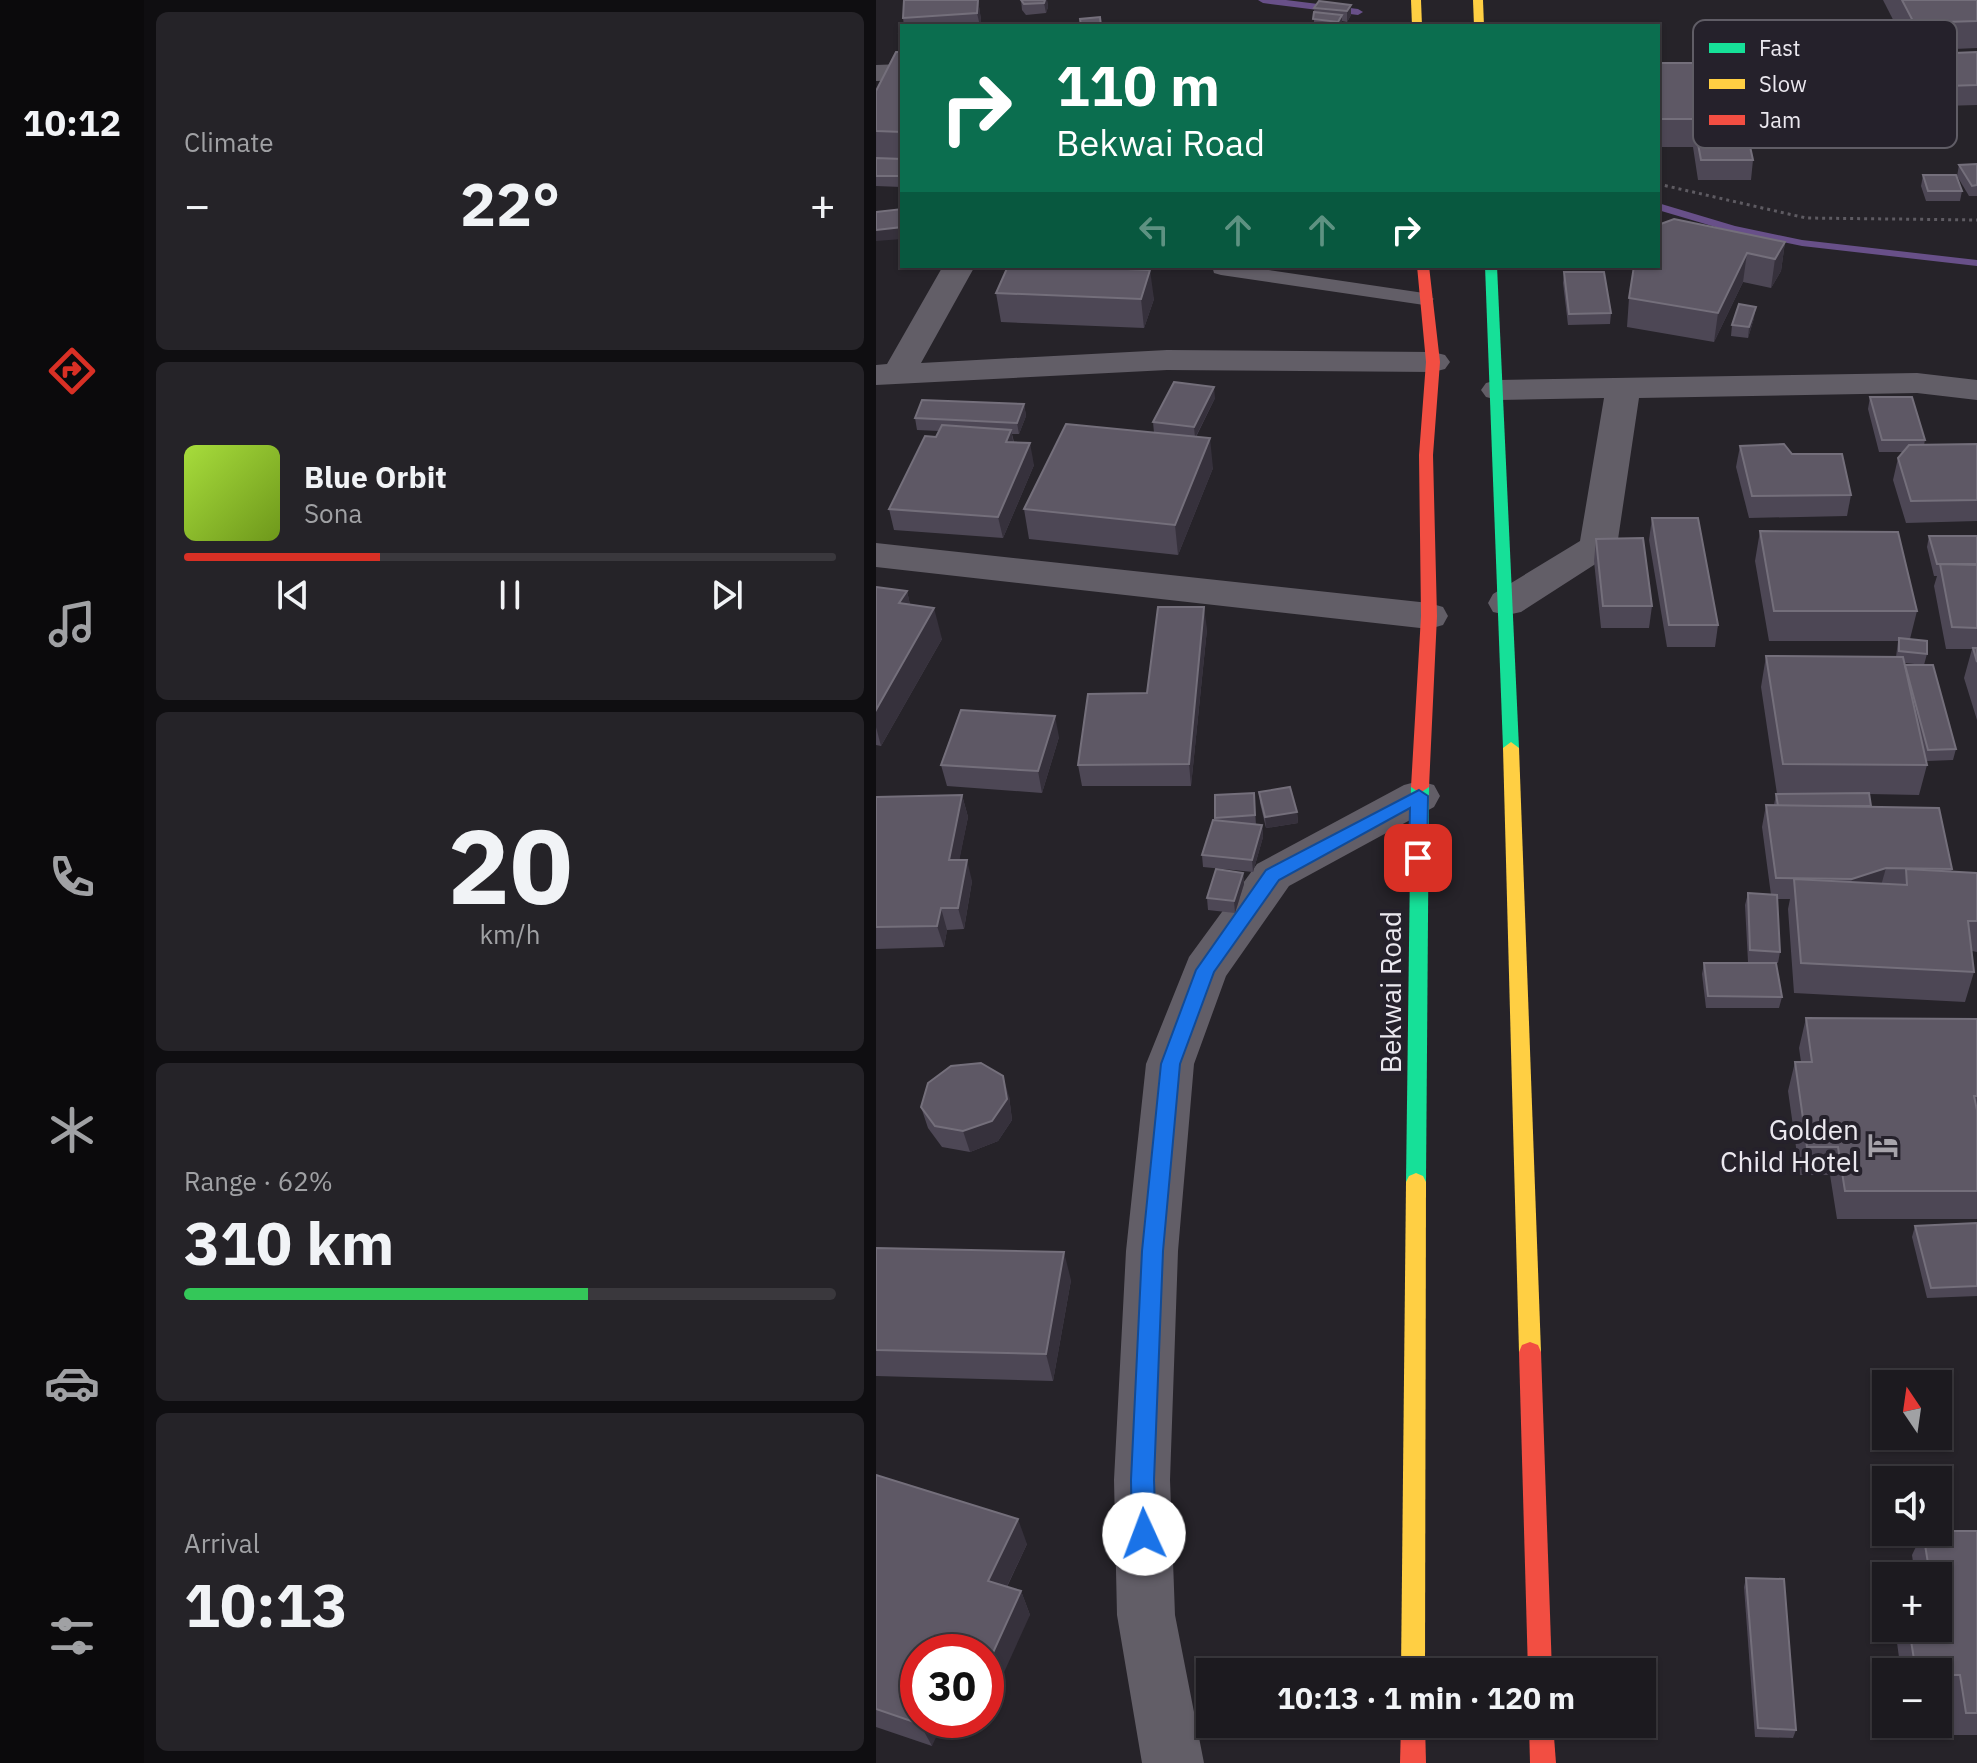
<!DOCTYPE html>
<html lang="en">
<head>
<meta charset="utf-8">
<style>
	body { margin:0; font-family:"IBM Plex Sans",sans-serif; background:#252328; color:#f1f3f6; height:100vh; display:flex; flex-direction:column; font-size:30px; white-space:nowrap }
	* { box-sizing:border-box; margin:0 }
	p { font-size:26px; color:#a0a1a4 }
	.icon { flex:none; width:44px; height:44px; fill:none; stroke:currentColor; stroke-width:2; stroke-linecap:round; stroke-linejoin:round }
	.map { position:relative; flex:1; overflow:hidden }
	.panel { display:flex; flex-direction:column; gap:12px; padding:12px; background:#0f0e11; width:732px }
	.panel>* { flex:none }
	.guide { position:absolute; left:24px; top:24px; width:760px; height:244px; border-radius:0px; box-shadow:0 2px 6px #0004,0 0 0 2px #3a383d; background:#0b6e4f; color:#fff; overflow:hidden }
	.needle { width:52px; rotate:347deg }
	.tools { position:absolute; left:996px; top:1370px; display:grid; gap:16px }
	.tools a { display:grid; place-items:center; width:80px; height:80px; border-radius:0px; background:#1c1a1f; box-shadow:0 2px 6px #0004,0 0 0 2px #3a383d; font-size:40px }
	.speed { position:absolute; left:24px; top:1634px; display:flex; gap:16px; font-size:40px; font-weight:700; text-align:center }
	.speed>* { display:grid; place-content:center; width:104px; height:104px; border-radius:50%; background:#1c1a1f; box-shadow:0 2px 6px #0004,0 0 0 2px #3a383d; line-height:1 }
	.speed .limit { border:12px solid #d22; background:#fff; color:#111 }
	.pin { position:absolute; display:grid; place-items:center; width:68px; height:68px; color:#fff; margin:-34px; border-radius:16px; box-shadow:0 4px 12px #0006 }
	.me { position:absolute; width:88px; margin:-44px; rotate:358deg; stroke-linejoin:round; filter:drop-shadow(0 0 6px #0008) }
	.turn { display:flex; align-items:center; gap:28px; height:168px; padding:0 24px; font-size:36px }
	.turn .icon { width:104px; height:104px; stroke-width:2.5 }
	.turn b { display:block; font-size:56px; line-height:68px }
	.lanes { display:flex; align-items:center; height:76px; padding:0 24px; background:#0003; justify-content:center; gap:40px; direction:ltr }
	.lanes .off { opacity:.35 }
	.big { font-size:60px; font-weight:700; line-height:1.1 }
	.panel .card { flex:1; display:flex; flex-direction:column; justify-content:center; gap:12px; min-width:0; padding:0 28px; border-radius:12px; background:#252328 }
	.panel .dial { align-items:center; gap:0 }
	.dial b { font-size:104px; line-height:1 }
	.song { display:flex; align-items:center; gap:24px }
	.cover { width:96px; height:96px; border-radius:12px; background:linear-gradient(135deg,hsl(80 70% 55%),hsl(80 70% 35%)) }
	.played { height:8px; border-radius:4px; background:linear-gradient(90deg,#d93025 30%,#3a383d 30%) }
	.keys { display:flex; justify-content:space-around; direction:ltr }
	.heat { display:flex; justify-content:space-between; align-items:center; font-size:44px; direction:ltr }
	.charge { height:12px; border-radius:6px; background:linear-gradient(90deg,#34c759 62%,#3a383d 0) }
	.trip { position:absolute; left:320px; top:1658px; width:460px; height:80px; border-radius:0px; background:#1c1a1f; box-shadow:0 2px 6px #0004,0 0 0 2px #3a383d; font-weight:700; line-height:80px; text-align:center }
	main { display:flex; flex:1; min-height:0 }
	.menu { display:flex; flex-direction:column; width:144px; justify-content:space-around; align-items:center; background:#0b0a0c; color:#a0a1a4 }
	.menu .icon { width:56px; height:56px }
	.menu .current { color:#d93025 }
	.menu b { font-size:36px; color:#f1f3f6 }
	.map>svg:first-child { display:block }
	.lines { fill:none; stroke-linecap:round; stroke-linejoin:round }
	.stream { fill:#685089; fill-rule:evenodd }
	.path { stroke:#5e5b62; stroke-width:3; stroke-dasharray:3 4; stroke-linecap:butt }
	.lane { fill:#625e67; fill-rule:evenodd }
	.street { fill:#625e67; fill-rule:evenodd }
	.fast { fill:#16e098; fill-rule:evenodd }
	.slow { fill:#ffcf43; fill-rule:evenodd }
	.jam { fill:#f24e42; fill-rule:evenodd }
	.wall { fill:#4d4755 }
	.shaded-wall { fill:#36313c }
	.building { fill:#5e5865; stroke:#746f7b; stroke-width:2 }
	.route { fill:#1a73e8; stroke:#114b97; stroke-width:2 }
	.labels { text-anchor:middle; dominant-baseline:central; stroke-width:8; stroke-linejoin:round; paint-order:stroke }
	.street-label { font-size:28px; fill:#ebe8ef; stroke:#25212b }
	.poi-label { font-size:28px; fill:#ebe8ef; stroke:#25212b; text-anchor:end }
	.key { fill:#25212b; stroke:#605d66; stroke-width:2 }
	.key-label { font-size:22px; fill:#ebe8ef }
</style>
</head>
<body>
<main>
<nav class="menu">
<b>10:12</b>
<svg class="icon current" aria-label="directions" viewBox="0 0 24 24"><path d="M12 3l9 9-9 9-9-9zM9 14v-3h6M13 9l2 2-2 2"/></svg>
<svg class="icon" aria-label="music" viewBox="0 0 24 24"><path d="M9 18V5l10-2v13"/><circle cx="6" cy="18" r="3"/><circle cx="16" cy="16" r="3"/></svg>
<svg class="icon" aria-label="phone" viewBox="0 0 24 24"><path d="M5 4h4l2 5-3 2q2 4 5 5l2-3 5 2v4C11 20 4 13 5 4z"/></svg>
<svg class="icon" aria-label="climate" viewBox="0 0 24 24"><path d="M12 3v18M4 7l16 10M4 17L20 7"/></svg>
<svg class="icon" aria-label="car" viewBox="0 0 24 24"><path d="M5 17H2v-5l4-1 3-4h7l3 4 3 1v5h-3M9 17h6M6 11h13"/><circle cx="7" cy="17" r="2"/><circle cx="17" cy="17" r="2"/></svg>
<svg class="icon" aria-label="filters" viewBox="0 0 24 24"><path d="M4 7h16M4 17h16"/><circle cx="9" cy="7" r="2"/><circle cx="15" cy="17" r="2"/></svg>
</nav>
<section class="panel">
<div class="card"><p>Climate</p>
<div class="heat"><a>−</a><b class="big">22°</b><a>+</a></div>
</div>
<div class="card">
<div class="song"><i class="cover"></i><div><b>Blue Orbit</b><p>Sona</p></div></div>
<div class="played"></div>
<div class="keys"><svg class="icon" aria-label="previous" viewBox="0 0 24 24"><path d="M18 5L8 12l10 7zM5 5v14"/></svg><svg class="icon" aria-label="pause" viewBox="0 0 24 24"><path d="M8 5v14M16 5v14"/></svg><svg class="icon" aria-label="next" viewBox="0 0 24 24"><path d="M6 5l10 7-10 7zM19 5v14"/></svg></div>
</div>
<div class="card dial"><b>20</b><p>km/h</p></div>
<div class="card"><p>Range · 62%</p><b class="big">310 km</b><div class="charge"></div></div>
<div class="card"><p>Arrival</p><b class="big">10:13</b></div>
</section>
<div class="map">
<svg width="1101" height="1763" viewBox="0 0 1101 1763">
	<rect width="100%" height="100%" fill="#262329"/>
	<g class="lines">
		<g class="stream">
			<path d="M382 0H410L482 9 487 12 482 15 387 3Z"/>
			<path d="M782 203 859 226 926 240 1101 260V266L926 246 853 231 782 210Z"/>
		</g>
		<path class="path" d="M782 184 930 218 1101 220"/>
		<path class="lane" d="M336 266H366L548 293 558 299 548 305 345 275 338 273Z"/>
		<g class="street">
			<path d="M26 64V80L0 81V65Z"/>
			<path d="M67 266H99L45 363 291 350 557 352 569 355 574 362 569 369 557 372 291 370 0 385V365L11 364Z"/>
			<path d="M1041 373 1101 380V400L1041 393 763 398 741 546 735 554 645 612 631 615 617 612 612 603 617 594 704 541 728 398 622 400 610 397 605 390 610 383 622 380Z"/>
			<path d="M0 543 553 603 567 607 572 616 567 625 553 629 0 567Z"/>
			<path d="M543 781 558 785 564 796 558 807 413 886 350 976 318 1064 302 1251 294 1480 299 1615 328 1763H266L241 1615 238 1480 250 1251 270 1064 313 957 381 864 528 785Z"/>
		</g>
		<g class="fast">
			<path d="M609 266H621L643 748 635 754 627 748Z"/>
			<path d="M544 781 553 787 550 1182 547 1188 540 1191 533 1188 530 1182 535 787Z"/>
		</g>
		<g class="slow">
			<path d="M535 0H545L546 26H536Z"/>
			<path d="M597 0H607L608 26H598Z"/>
			<path d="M635 742 643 748 665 1352 662 1359 654 1362 646 1359 643 1352 627 748Z"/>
			<path d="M540 1173 547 1176 550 1182 549 1672H525L530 1182 533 1176Z"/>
		</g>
		<g class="jam">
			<path d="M541 266H553L564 362 557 455 561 616 553 787 544 793 535 787 545 616 543 455 550 362Z"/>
			<path d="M654 1342 662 1345 665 1352 676 1672H652L643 1352 646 1345Z"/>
			<path d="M525 1724H549L550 1763H524Z"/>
			<path d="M653 1724H677L680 1763H654Z"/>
		</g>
	</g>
	<g class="wall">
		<path d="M102 0 105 20V26H28L27 18 90 1Z"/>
		<path d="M145 0H171L172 7 170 13 150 15 146 10Z"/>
		<path d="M1007 0H1101V48L1033 51Z"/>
		<path d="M475 5V15L471 22 466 21V26H438V8Z"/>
		<path d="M26 34V185L25 187 0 186V91L25 52 24 46Z"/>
		<path d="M1101 52V105L1067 106 1051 73 1055 54Z"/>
		<path d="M897 55 990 60 1031 95 1027 115 996 116 994 111 961 112 957 131 913 132 906 108 898 109 890 84 893 65H896Z"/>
		<path d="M782 63 853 119 852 128 877 160 875 180H822L817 147H782Z"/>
		<path d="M1101 164V196H1093L1081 176 1083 165Z"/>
		<path d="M1047 175 1086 191 1084 201H1050L1045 186Z"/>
		<path d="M787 223 909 242 905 271 895 288 867 282 838 342 751 327 753 298Z"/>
		<path d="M690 266H736V270H691Z"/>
		<path d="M218 267 265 270 278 299 268 328 125 322 120 293Z"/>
		<path d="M688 272 735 313 734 324 692 325 687 283Z"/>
		<path d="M878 318 872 338 855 336 856 325Z"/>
		<path d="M994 397 1049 440 1048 445 1101 444V521L1030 523 1017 480 1022 458 1027 452H1003L992 409Z"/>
		<path d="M339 398 320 437 337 468 302 555 153 539 148 509 278 433 277 422Z"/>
		<path d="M148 404 150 416 143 434H136L138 442 158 465 127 538 18 530 13 509 63 431 41 430 39 418Z"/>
		<path d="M864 446 916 454 975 495 971 516 873 518 860 467Z"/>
		<path d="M776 518 842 625 839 647H791L773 540Z"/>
		<path d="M884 531 1041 611 1034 639 1051 654 1048 665 1029 663 1080 749 1077 760 1051 761V765L1043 795 993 794 995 807 1076 869 1075 872 1101 873V952L1096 951 1098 972 1089 1002 918 993 912 909 914 899H901L904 952 902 963 872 962 869 905 872 893 895 895 886 827 890 805H898L900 794H901L885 687 890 656 1020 657 1022 641H893L879 561Z"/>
		<path d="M1053 536H1101V720L1088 678 1096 649H1070L1058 586 1061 576H1058L1051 547Z"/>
		<path d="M720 539 776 606 773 628H725L718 561Z"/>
		<path d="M0 587 31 591 34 605 66 639 5 746 0 745Z"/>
		<path d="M331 629 315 786H206L202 765 271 693Z"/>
		<path d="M183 737 166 793 71 786 65 765Z"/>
		<path d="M383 792 421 812 422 823 390 828 384 803Z"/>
		<path d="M378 793 380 825H386L387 837 377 872 327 867 326 855 339 820V795Z"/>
		<path d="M86 795 92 817 83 860 96 881 88 929 71 930 68 947 0 949V797Z"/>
		<path d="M367 873 368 884 359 913 332 910 331 898Z"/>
		<path d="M828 963 906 997 903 1008H830L826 974Z"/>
		<path d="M930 1018 1101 1019V1219H961L954 1175H924L912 1091 919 1062H925L923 1048Z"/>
		<path d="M133 1096 136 1120 122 1141 94 1152 66 1147 52 1128 45 1107Z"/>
		<path d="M1101 1223V1296L1051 1298 1036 1237 1039 1226Z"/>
		<path d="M0 1248 195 1280 177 1381 0 1376Z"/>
		<path d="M0 1475 151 1544 131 1587 145 1591 154 1615 110 1652H42L56 1746 0 1727Z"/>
		<path d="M1101 1531V1735H1077L1071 1698H1062V1672H1025L1019 1628H1062V1576H1039L1036 1555 1047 1532Z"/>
		<path d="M870 1578 920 1730 917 1738 879 1737 868 1587Z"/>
	</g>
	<g class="shaded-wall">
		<path d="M102 0 105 20V26H104L101 13Z"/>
		<path d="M169 0H171L172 7 170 13 168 3Z"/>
		<path d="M475 5V15L471 22V11Z"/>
		<path d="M466 15V25L462 26V22Z"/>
		<path d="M26 170V185L25 187 23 176Z"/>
		<path d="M26 227V239L0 241V230Z"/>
		<path d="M909 242 905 271 895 288 899 259Z"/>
		<path d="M871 253 867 282 838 342 842 313Z"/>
		<path d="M253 266H267L256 298 252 269Z"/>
		<path d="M274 270 278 299 268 328 265 299Z"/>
		<path d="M880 307 878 318 872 338 873 327Z"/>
		<path d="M338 387 339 398 319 438 318 427Z"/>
		<path d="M148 404 150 416 143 434 141 423Z"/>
		<path d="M135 430 139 451 130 442Z"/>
		<path d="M334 438 337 468 302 555 299 525Z"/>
		<path d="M154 443 158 465 127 538 122 517Z"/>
		<path d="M31 591 38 622 23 603Z"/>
		<path d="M328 607 331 629 315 786 313 764Z"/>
		<path d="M58 608 66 639 5 746 0 727V710Z"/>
		<path d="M179 716 183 737 166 793 162 771Z"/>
		<path d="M86 795 92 817 79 882 73 860Z"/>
		<path d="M421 812 422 823 390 828 389 817Z"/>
		<path d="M386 825 387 837 377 872 376 860Z"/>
		<path d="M91 860 96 881 88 929 82 908Z"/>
		<path d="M1010 868 1004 889 971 900 976 879Z"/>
		<path d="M367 873 368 884 359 913 358 901Z"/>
		<path d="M65 908 71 930 68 947 61 926Z"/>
		<path d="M127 1076 133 1096 136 1120 122 1141 94 1152 87 1131Z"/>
		<path d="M188 1252 195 1280 177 1381 170 1354Z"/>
		<path d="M142 1519 151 1544 122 1605 112 1581Z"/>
		<path d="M145 1591 154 1615 110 1712V1668Z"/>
		<path d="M46 1720H68L56 1746 44 1724Z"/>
	</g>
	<g class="building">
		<path d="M28 0H102L101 13 27 18Z"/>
		<path d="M145 0H169L168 3 148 4Z"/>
		<path d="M1026 0H1101V21L1038 23Z"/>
		<path d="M443 1 475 5 471 11 438 8Z"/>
		<path d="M438 12 466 15 462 22 437 19Z"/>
		<path d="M224 17 225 26H205L204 19Z"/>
		<path d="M23 34H26V45L24 46Z"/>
		<path d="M20 52H26V132L0 131V91Z"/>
		<path d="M1101 52V85L1071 86 1055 54Z"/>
		<path d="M782 63H841L853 119H782Z"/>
		<path d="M819 128H870L877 160H825Z"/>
		<path d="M0 158 26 159V170L23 176H0Z"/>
		<path d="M1101 164V185L1096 186 1083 165Z"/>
		<path d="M1047 175H1080L1086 191H1052Z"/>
		<path d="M26 209V227L0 230V212Z"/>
		<path d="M798 219 909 242 899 259 871 253 842 313 753 298 758 266H782V225Z"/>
		<path d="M132 266 218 267 219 266H253L252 269 274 270 265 299 120 293Z"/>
		<path d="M688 272H728L735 313 693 314Z"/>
		<path d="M863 304 880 307 873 327 856 325Z"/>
		<path d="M298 382 338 387 318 427 277 422Z"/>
		<path d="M994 397H1036L1049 440H1006Z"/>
		<path d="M46 400 148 404 141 423 39 418Z"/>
		<path d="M190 424 334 438 299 525 148 509Z"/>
		<path d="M66 425 135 430 130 442 154 443 122 517 13 509 49 436 60 437Z"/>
		<path d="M908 444 916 454H966L975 495 876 496 864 446Z"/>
		<path d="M1101 444V500L1035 501 1022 458 1033 445Z"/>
		<path d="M776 518H822L842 625H793Z"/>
		<path d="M884 531 1022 532 1041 611H898Z"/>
		<path d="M1053 536H1101V564H1061Z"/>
		<path d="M767 538 776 606H727L720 539Z"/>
		<path d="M1064 564 1101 565V628L1076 627Z"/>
		<path d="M0 587 31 591 23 603 58 608 0 710Z"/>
		<path d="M282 607H328L313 764 202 765 212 694 271 693Z"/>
		<path d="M1023 638 1051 641V654L1023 651Z"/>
		<path d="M1097 648H1101V662Z"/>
		<path d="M890 656 1027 657 1051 765 907 764Z"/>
		<path d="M1029 665H1057L1080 749 1052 750Z"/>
		<path d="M85 710 179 716 162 771 65 765Z"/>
		<path d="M414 787 421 812 389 817 383 792Z"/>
		<path d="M378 793 379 815 339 818V795Z"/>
		<path d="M993 793 995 806H902L900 794Z"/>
		<path d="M86 795 73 860H91L82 908H65L61 926 0 927V797Z"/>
		<path d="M890 805 1063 808 1076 869 1010 868 976 879 900 878Z"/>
		<path d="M337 820 386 825 376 860 326 855Z"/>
		<path d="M340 869 367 873 358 901 331 898Z"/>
		<path d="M1030 869 1101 873V921H1092L1098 972 925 963 918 879 1031 885Z"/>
		<path d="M872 893 901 895 904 952 874 950Z"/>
		<path d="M828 963H900L906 997 832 996Z"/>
		<path d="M930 1018 1101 1019V1096H1098L1101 1110V1191H969L962 1147H931L919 1062H936Z"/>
		<path d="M105 1063 127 1076 131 1099 116 1121 87 1131 59 1126 45 1107 52 1083 75 1066Z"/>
		<path d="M1101 1223V1286L1055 1288 1039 1226Z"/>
		<path d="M0 1248 188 1252 170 1354 0 1350Z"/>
		<path d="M0 1475 142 1519 112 1581 145 1591 110 1668V1652H42V1720H46L44 1724 0 1709Z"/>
		<path d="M1062 1531H1101V1713H1090L1084 1675H1062V1672H1040L1033 1628H1062V1576H1054L1047 1532H1062Z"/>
		<path d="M870 1578 908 1579 920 1730 882 1728Z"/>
	</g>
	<path class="route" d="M543 790 552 796 551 858 549 863H536L533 858 534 808 403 880 338 972 304 1064 287 1251 278 1480 280 1534 276 1542 268 1545 259 1542 256 1534 255 1480 266 1251 285 1064 320 970 390 870Z"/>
	<defs>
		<g id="hotel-bare" transform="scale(2.4)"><path d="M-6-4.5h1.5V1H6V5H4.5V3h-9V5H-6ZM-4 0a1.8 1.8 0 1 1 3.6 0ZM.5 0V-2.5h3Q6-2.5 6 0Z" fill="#a6a3aa" stroke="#25212b" stroke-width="2.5" paint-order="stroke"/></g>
	</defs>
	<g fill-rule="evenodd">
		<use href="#hotel-bare" x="1007" y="1145"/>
	</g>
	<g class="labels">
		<g class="street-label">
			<text transform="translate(514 992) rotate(-90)">Bekwai Road</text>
		</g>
		<g class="poi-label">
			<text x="983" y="1129">Golden<tspan x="983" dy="32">Child Hotel</tspan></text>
		</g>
	</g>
	<rect x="817" y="20" width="264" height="128" rx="12" class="key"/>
	<rect x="833" y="43" width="36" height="10" fill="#16e098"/>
	<rect x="833" y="79" width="36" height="10" fill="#ffcf43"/>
	<rect x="833" y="115" width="36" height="10" fill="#f24e42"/>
	<g class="key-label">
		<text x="883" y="56">Fast</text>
		<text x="883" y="92">Slow</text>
		<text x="883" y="128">Jam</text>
	</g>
</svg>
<div class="tools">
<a><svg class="needle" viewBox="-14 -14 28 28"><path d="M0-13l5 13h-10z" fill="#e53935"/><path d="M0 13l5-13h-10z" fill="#a0a1a4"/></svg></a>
<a><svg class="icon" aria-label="sound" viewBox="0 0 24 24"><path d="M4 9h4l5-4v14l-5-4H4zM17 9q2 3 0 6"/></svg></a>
<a>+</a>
<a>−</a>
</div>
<div class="speed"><div class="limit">30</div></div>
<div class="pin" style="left:542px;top:858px;background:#d93025"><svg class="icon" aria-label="arrive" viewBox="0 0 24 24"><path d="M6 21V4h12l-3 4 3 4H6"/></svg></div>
<svg class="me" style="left:268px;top:1534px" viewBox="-20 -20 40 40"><circle r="19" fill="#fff"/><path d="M0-13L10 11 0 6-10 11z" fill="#1a73e8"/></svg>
<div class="trip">10:13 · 1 min · 120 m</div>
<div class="guide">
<div class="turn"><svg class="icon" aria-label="right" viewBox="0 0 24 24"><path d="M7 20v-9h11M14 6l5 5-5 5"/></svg><div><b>110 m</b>Bekwai Road</div></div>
<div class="lanes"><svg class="icon off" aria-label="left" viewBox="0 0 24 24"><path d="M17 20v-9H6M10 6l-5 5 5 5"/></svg><svg class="icon off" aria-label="ahead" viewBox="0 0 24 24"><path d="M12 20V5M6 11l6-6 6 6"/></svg><svg class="icon off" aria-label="ahead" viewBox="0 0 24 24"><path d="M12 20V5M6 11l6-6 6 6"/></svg><svg class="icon" aria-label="right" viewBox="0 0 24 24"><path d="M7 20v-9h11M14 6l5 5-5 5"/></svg></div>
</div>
</div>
</main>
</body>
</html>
